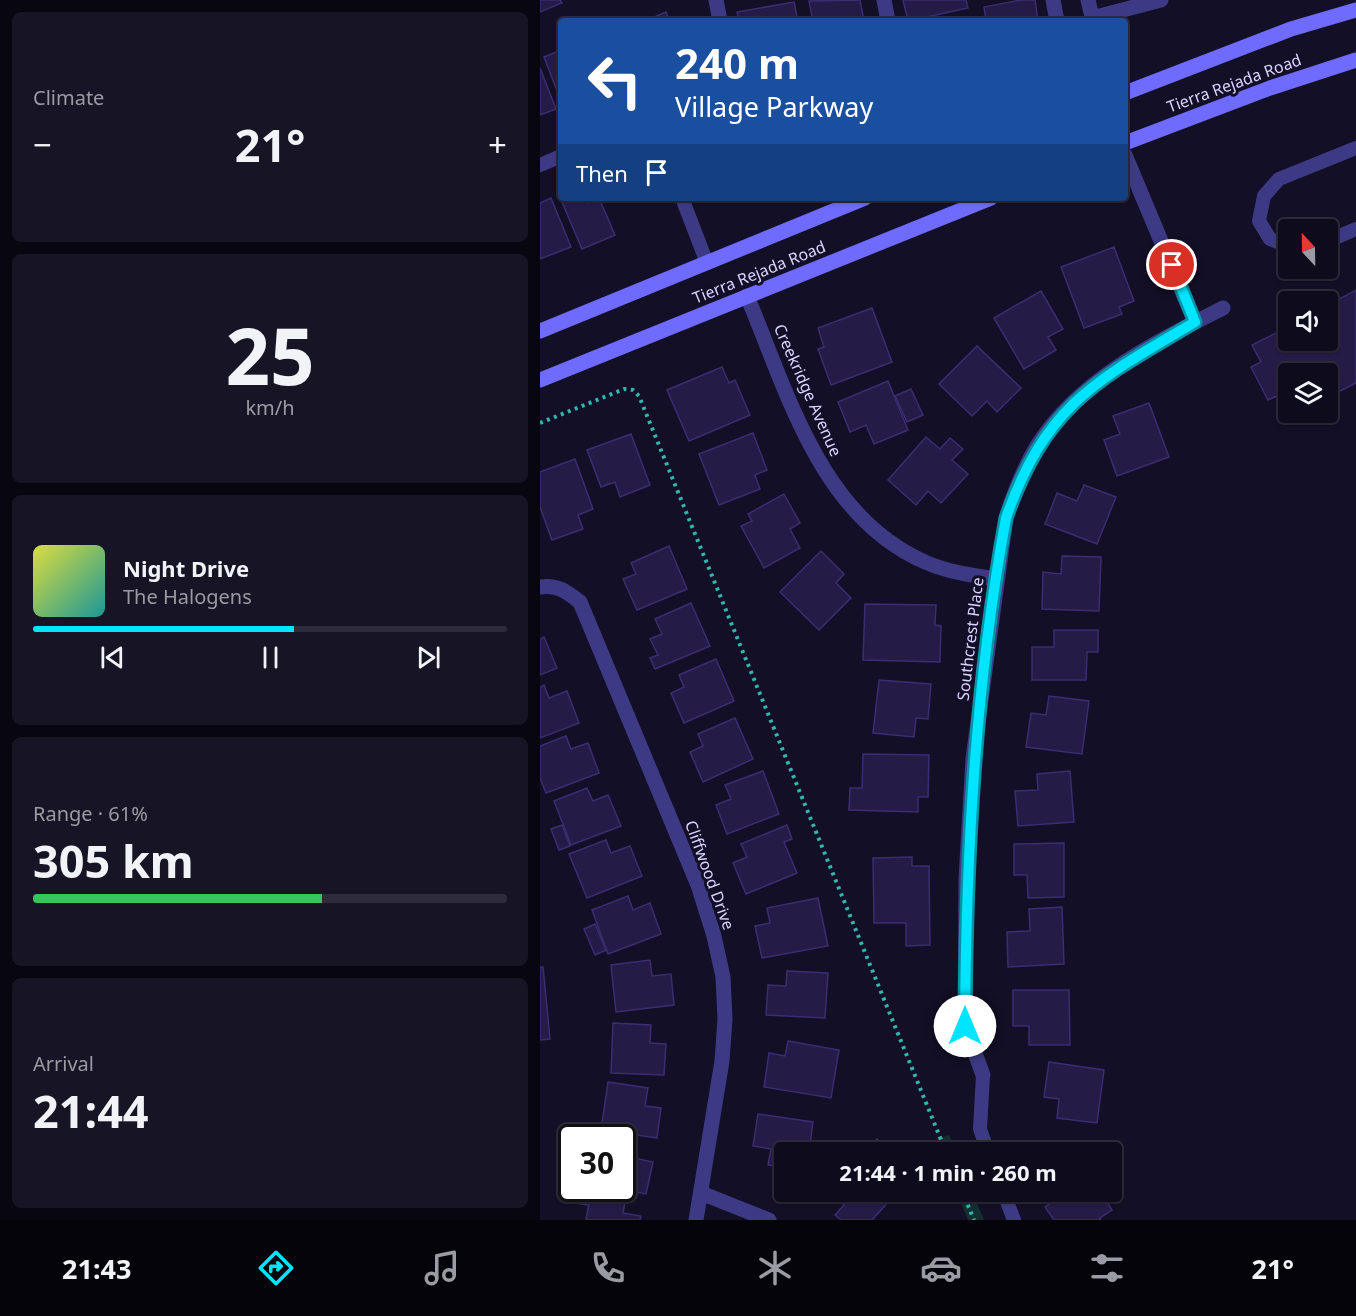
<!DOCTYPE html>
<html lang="en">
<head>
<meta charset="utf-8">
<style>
	body { margin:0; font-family:"Noto Sans",sans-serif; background:#171425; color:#f1f3f6; height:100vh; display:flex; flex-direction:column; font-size:22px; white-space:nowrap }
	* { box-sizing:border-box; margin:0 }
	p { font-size:20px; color:#9b9ba3 }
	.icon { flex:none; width:33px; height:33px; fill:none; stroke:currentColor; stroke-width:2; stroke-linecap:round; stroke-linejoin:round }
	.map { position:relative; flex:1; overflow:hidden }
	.side { display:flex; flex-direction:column; gap:12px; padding:12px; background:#08060f; width:540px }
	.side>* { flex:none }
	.top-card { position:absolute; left:18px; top:18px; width:570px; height:183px; border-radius:6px; box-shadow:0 2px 4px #0004,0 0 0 2px #2e2b3b; background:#1a4fa0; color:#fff; overflow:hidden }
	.needle { width:39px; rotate:338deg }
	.tools { position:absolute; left:738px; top:219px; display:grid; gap:12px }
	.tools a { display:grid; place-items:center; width:60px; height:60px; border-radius:6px; background:#0e0b1c; box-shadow:0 2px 4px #0004,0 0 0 2px #2e2b3b; font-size:30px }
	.speed { position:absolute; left:18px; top:1124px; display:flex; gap:12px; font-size:30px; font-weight:700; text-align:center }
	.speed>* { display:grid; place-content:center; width:78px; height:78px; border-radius:50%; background:#0e0b1c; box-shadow:0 2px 4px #0004,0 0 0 2px #2e2b3b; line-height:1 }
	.speed .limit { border:3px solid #111; border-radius:9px; background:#fff; color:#111 }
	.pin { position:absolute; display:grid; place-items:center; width:51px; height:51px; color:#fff; margin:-26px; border:3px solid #fff; border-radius:50%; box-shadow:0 2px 6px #0007 }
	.me { position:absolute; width:66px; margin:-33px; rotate:0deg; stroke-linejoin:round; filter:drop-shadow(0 0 4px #0008) }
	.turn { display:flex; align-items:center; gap:21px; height:126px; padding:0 18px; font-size:27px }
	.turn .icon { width:78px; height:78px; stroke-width:2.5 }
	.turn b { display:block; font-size:42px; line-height:51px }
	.then { display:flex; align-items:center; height:57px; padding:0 18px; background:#0003; gap:12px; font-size:22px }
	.big { font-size:45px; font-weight:700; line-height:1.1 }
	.side .card { flex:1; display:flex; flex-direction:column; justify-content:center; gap:9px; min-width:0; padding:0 21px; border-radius:9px; background:#171425 }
	.side .dial { align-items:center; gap:0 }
	.dial b { font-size:78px; line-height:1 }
	.song { display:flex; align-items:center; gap:18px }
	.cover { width:72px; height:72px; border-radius:9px; background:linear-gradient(135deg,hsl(60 70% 55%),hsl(180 70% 35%)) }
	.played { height:6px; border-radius:3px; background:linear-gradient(90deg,#00e5ff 55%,#2e2b3b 55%) }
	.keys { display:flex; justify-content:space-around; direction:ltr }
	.heat { display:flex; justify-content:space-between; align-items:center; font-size:33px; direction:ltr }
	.charge { height:9px; border-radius:4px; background:linear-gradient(90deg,#34c759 61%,#2e2b3b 0) }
	.trip { position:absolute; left:234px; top:1142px; width:348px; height:60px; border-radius:6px; background:#0e0b1c; box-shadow:0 2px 4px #0004,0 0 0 2px #2e2b3b; font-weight:700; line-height:60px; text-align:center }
	.tabs { display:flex; height:96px; justify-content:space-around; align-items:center; background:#06040b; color:#9b9ba3 }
	.tabs .icon { width:42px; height:42px }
	.tabs .selected { color:#00e5ff }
	.tabs b { font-size:27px; color:#f1f3f6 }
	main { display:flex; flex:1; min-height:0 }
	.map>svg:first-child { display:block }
	.green { fill:#12302f }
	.building { fill:#241b47; stroke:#3b2d73; stroke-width:1.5 }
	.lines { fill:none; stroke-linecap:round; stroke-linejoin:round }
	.path { stroke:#2fb8b0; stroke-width:4; stroke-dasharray:3 4.5; stroke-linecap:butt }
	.service { stroke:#3d3a85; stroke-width:14 }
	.minor { stroke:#3d3a85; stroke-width:15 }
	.secondary { stroke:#6f6bff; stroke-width:15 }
	.route-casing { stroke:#0095a6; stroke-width:15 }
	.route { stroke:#00e5ff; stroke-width:10 }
	.labels { text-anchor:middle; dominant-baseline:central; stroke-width:6; stroke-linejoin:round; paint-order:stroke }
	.street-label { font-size:16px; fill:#d9d4ff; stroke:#130f26 }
</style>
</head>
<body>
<main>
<section class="side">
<div class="card"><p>Climate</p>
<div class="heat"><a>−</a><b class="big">21°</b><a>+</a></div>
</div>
<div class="card dial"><b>25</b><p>km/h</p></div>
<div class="card">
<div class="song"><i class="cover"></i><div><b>Night Drive</b><p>The Halogens</p></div></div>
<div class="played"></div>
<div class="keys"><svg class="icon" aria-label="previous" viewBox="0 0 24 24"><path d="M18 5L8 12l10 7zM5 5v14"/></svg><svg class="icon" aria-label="pause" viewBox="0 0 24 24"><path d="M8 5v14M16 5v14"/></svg><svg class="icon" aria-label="next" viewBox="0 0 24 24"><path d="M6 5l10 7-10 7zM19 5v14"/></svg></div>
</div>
<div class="card"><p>Range · 61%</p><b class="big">305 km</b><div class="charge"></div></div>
<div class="card"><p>Arrival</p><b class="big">21:44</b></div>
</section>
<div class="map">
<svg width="816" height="1220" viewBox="0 0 816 1220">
	<rect width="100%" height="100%" fill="#130f26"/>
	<g class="green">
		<path d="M409 1135 417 1152H400L395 1140Z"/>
		<path d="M416 1191H432L444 1220H428Z"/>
	</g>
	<g class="building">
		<path d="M0 0H20L22 3 0 12Z"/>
		<path d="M320 0 324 21H273L269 1Z"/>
		<path d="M363 0H426L428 8 368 21Z"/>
		<path d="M481 0H495L498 21H446L444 7Z"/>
		<path d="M254 2 258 21H199L197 12Z"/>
		<path d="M126 12 130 21H105Z"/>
		<path d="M21 50V101L4 57Z"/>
		<path d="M0 68 16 109 0 115Z"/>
		<path d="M21 194V198H46L48 203 59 198 75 235 42 249 19 195Z"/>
		<path d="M11 198 31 247 0 259V203Z"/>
		<path d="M574 247 594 301 579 307 582 314 544 328 521 267Z"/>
		<path d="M816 290V383L788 397V374H748V412H757L750 416 739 395 728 400 711 367 721 362 712 345 748 327V340H788V305Z"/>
		<path d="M501 291 523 329 508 337 516 350 484 369 454 318Z"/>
		<path d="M332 308 352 362 291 385 278 349 284 347 278 328Z"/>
		<path d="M437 346 481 388 457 412 447 401 432 416 399 384Z"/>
		<path d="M182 367 189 383 195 380 210 415 149 441 127 390Z"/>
		<path d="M348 381 368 430 334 444 326 425 310 432 298 402Z"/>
		<path d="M371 389 383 415 367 422 355 396Z"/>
		<path d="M609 403 629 457 577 476 564 440 580 434 573 416Z"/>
		<path d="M213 433 227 470 215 475 220 489 179 505 159 454Z"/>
		<path d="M91 434 110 485 80 497 75 482 61 487 47 450Z"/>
		<path d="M386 437 400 449 410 438 423 449 412 460 428 474 401 503 388 491 376 505 348 480Z"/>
		<path d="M35 459 53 509 38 515 43 529 12 540 0 507V472Z"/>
		<path d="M544 485 576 497 557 544 505 524 517 493 537 501Z"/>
		<path d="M244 494 260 523 250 529 260 548 224 568 201 526 212 521 208 514Z"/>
		<path d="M129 546 147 589 97 610 83 579 96 574 91 563Z"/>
		<path d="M281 551 304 574 296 583 311 598 279 630 240 592Z"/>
		<path d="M522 556 561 557 559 611 502 609 503 572 521 574Z"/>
		<path d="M151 603 170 646 115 669 110 658 118 655 110 639 122 634 115 619Z"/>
		<path d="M325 604 396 605 395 625 401 626 400 662 323 660Z"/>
		<path d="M514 630H558V652H547L546 680H492V647H514Z"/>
		<path d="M4 637 17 668 0 675V639Z"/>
		<path d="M176 659 194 701 144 723 131 693 144 687 139 675Z"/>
		<path d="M339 680 391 684 388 719 376 718 374 737 333 733Z"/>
		<path d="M4 685 9 698 27 691 39 723 0 738V687Z"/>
		<path d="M509 696 549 701 542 754 486 747 491 713 506 715Z"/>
		<path d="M195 718 213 759 163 782 150 752 163 746 158 734Z"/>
		<path d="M26 736 31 749 48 743 59 773 6 793 0 778V746Z"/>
		<path d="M323 754 389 755 388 797H378V812L309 810 310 788H322Z"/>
		<path d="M223 771 239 814 187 834 176 805 191 799 185 785Z"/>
		<path d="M530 771 534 822 478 826 475 791 498 790 497 774Z"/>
		<path d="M47 788 53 801 68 795 81 826 31 845 14 801Z"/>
		<path d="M22 825 30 846 19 850 11 829Z"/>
		<path d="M247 825 252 839 244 842 257 873 206 894 193 863 207 857 201 844Z"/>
		<path d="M66 840 71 853 90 846 102 876 47 898 29 854Z"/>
		<path d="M524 843V897L488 898 487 875H474V844Z"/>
		<path d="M372 857V866H389L390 945 366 946V923H334L333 858Z"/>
		<path d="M88 896 93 910 110 903 121 934 68 954 52 910Z"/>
		<path d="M278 898 288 946 222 958 215 926 230 923 227 908Z"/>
		<path d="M522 907 524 964 468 967 467 932 490 931 489 909Z"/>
		<path d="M55 924 66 950 55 955 44 929Z"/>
		<path d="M110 960 112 976 131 974 134 1005 76 1012 71 965Z"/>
		<path d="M0 967H3L10 1039 0 1040Z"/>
		<path d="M247 971 288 973 285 1018 226 1015 228 985 246 986Z"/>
		<path d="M473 990H529L530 1045H489V1026H473Z"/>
		<path d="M73 1023 111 1025 110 1043 126 1044 124 1075 71 1073Z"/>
		<path d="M248 1041 299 1050 291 1098 224 1087 229 1053 245 1056Z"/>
		<path d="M509 1062 564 1070 557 1123 517 1118 519 1099 504 1097Z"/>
		<path d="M68 1082 108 1088 105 1106 121 1108 117 1138 61 1130Z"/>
		<path d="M218 1114 273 1122 269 1152H244V1168L228 1165 231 1149 213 1146Z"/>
		<path d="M337 1139 347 1149 344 1152H325Z"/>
		<path d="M82 1149 95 1151 94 1158 113 1162 106 1194 74 1188H82Z"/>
		<path d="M38 1189 49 1191 47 1205 35 1203Z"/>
		<path d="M51 1191 86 1197 83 1213 101 1216 100 1220H46Z"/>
		<path d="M289 1191H358L332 1220H301L295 1215 304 1205Z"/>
		<path d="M516 1191H560L572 1210 560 1218 561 1220H514L505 1207 520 1197Z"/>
	</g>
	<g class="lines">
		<g class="path">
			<path d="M0 423 84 389 93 390 99 396 406 1152"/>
			<path d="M422 1191 434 1220"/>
		</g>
		<g class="service">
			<path d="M0 165 21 156"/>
			<path d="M142 198 167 263"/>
			<path d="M788 241 816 229"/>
			<path d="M748 246 730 239 719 221 724 196 739 179 816 148"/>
			<path d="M443 1075 440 1129 448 1152"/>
			<path d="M463 1191 474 1220"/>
		</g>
		<g class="minor">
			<path d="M176 0 180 21"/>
			<path d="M344 0 348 21"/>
			<path d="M513 0 517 21"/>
			<path d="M548 0 553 21"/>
			<path d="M552 18 621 0"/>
			<path d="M585 155 655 322"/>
			<path d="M207 296C248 393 280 516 385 562 407 572 432 575 456 579"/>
			<path d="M0 587C17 584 27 592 40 602L158 885 174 936 183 977 185 1019 182 1061 156 1220"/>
			<path d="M443 1075 425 1026 426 879 433 758 466 518C474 493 483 469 497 446 538 380 616 342 683 308"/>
			<path d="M161 1193 229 1220"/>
		</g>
		<g class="secondary">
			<path d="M585 93 751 29 816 10"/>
			<path d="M585 143 730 88 816 60"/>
			<path d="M0 331 325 198"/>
			<path d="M0 380 451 198"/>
		</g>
	</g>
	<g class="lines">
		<g class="route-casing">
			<path id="route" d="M425 1026C426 855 435 686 466 518 506 404 557 380 655 322L632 265"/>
		</g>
		<use href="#route" class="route"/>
	</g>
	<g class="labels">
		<g class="street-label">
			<text transform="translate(694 83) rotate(-20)">Tierra Rejada Road</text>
			<text transform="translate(219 272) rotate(-22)">Tierra Rejada Road</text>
			<text transform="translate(268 390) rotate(66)">Creekridge Avenue</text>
			<text transform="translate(430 639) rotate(-83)">Southcrest Place</text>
			<text transform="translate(170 875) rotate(70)">Cliffwood Drive</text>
		</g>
	</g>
</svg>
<div class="tools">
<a><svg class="needle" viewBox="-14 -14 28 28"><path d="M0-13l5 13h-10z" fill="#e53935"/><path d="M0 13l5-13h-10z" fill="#9b9ba3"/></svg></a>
<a><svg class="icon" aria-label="sound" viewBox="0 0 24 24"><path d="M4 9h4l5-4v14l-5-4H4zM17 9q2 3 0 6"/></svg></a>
<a><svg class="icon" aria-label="layers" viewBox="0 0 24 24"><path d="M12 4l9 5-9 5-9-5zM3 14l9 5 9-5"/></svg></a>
</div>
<div class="speed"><div class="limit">30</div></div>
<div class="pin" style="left:632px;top:265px;background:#d93025"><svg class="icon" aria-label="arrive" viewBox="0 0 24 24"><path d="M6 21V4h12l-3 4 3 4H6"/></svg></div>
<svg class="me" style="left:425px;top:1026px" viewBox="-20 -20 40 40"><circle r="19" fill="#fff"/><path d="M0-13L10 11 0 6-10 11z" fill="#00e5ff"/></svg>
<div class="trip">21:44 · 1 min · 260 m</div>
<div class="top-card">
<div class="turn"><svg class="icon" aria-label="left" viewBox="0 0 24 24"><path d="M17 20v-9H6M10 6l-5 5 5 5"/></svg><div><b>240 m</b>Village Parkway</div></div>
<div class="then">Then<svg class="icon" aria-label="arrive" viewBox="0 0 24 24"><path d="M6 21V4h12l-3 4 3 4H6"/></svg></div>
</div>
</div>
</main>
<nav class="tabs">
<b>21:43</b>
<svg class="icon selected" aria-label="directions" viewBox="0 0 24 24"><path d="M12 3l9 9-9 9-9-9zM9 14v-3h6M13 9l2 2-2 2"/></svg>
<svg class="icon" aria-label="music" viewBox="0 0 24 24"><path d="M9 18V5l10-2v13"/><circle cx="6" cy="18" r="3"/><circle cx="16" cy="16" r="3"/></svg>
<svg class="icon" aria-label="phone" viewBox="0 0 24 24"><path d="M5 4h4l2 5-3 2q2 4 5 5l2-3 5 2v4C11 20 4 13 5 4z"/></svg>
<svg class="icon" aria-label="climate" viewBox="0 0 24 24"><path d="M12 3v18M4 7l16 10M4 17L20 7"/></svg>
<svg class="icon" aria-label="car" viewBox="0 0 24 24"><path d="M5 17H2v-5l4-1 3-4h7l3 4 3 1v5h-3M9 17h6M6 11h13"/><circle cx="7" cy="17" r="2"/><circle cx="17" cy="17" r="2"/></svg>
<svg class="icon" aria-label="filters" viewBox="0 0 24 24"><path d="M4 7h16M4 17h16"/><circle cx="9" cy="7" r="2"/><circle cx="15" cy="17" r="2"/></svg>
<b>21°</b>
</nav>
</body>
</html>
